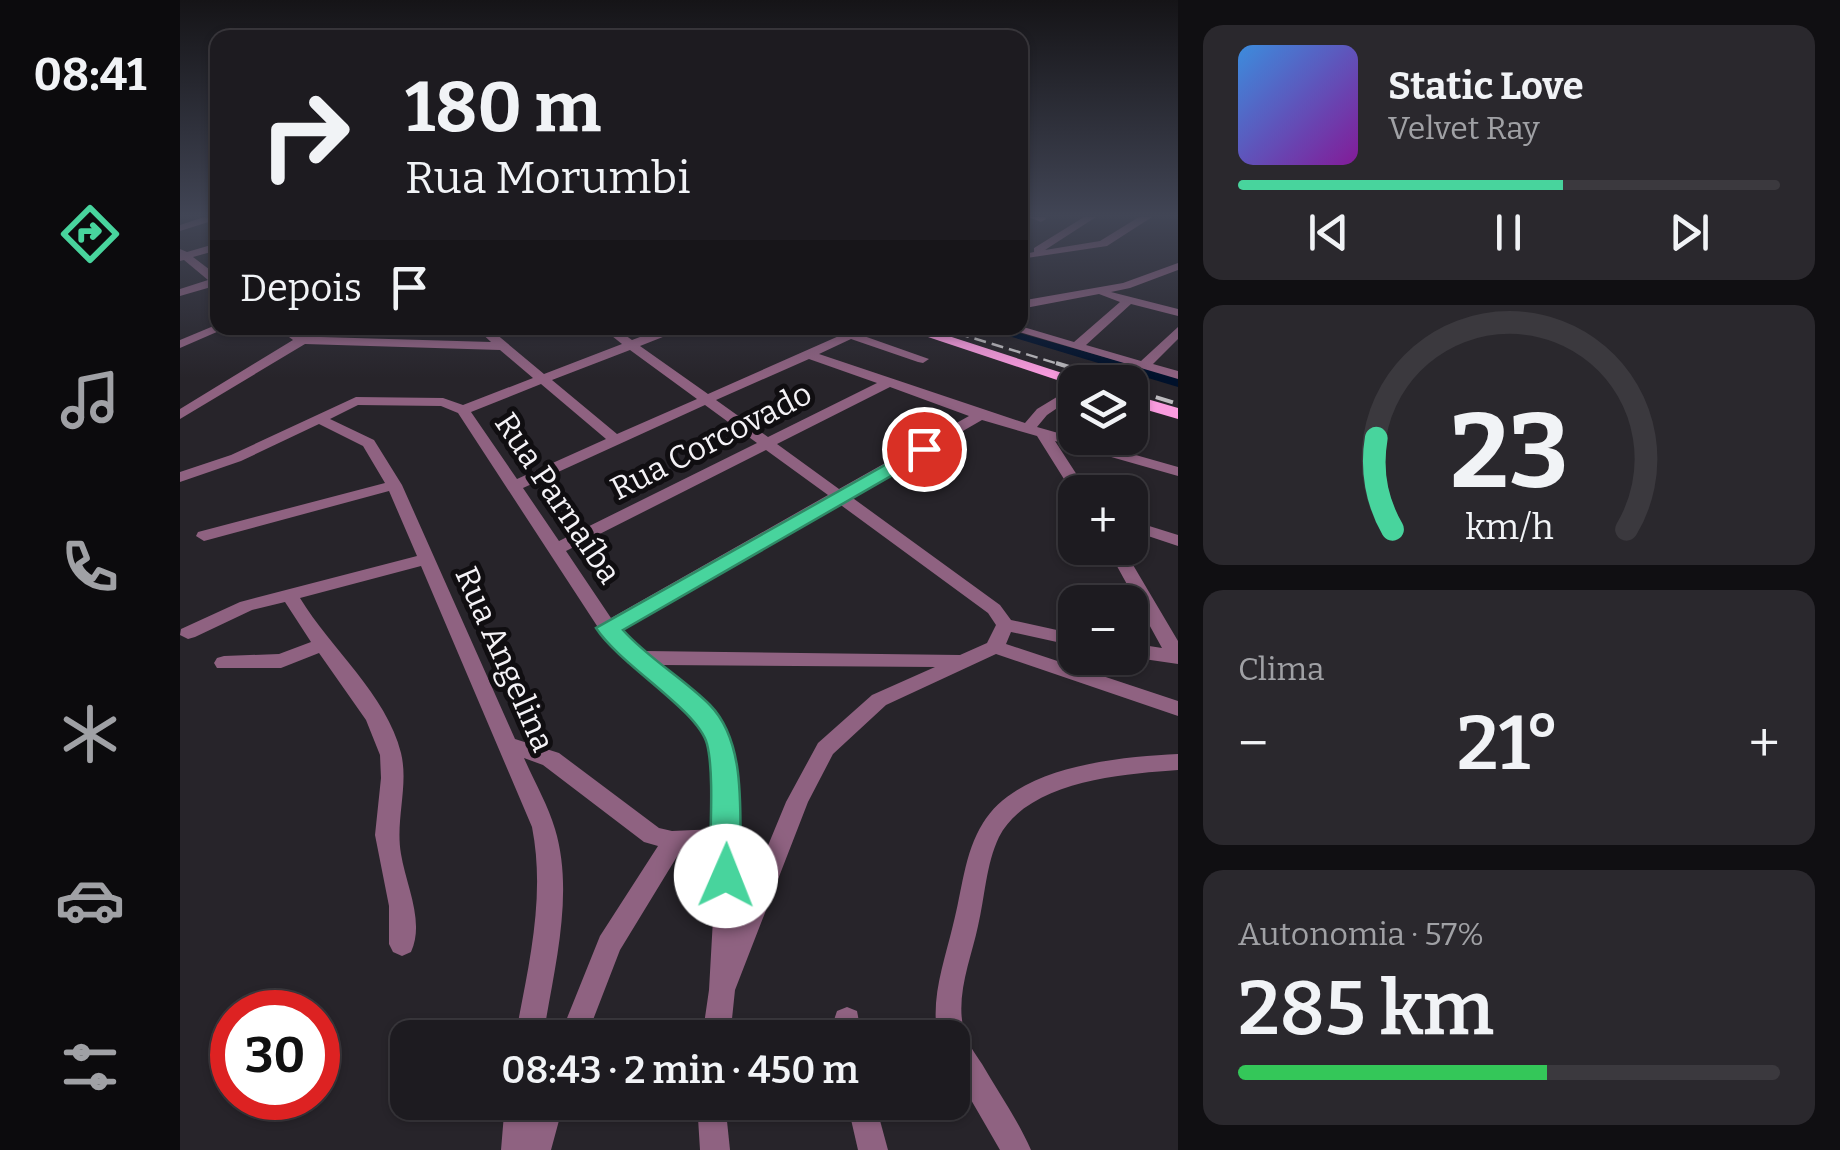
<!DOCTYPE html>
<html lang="pt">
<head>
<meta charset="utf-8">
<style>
	body { margin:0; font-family:Bitter,serif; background:#2a282d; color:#f1f3f6; height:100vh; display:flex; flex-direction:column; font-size:38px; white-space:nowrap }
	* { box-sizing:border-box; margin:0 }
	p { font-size:32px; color:#a0a1a5 }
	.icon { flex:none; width:55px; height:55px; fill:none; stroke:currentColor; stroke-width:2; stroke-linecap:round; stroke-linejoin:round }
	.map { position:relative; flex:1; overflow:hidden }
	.details { display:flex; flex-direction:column; gap:25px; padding:25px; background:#100f12; width:662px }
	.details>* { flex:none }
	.guide { position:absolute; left:30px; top:30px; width:818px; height:305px; border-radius:20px; box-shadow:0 2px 8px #0004,0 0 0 2px #3b393e; background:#1d1b20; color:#f1f3f6; overflow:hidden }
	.tools { position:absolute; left:878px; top:365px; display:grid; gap:20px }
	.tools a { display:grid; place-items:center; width:90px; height:90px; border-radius:20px; background:#1d1b20; box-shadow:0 2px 8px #0004,0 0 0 2px #3b393e; font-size:50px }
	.speed { position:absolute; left:30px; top:990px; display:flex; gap:20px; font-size:50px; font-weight:700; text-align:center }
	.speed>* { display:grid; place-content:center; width:130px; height:130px; border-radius:50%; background:#1d1b20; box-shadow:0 2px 8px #0004,0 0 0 2px #3b393e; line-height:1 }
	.speed .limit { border:15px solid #d22; background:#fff; color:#111 }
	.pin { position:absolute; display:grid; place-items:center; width:85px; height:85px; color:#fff; margin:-42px; border:5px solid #fff; border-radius:50%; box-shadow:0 2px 10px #0007 }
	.me { position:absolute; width:110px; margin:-55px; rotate:1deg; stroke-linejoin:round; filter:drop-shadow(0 0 8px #0008) }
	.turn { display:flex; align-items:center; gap:35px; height:210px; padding:0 30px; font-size:45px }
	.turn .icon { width:130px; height:130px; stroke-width:2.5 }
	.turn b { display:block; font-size:70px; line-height:85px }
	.then { display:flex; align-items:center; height:95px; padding:0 30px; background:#0003; gap:20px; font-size:38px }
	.big { font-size:75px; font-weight:600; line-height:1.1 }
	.details .card { flex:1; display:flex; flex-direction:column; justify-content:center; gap:15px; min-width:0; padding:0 35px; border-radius:20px; background:#2a282d }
	.details .dial { align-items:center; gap:0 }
	.dial svg { height:260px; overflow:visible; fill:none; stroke:#3b393e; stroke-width:7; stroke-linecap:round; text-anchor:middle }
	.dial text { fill:#f1f3f6; stroke:none }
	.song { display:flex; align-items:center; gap:30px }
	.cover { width:120px; height:120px; border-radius:15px; background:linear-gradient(135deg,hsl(210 70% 55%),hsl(290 70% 35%)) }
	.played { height:10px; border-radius:5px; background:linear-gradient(90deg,#48d49d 60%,#3b393e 60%) }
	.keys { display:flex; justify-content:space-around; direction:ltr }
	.heat { display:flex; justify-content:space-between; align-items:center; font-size:55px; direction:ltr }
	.charge { height:15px; border-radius:8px; background:linear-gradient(90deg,#34c759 57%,#3b393e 0) }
	.trip { position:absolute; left:210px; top:1020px; width:580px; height:100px; border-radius:20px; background:#1d1b20; box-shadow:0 2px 8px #0004,0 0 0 2px #3b393e; font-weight:600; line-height:100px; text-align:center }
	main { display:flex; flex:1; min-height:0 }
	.tab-bar { display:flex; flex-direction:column; width:180px; justify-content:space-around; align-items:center; background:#0c0b0d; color:#a0a1a5 }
	.tab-bar .icon { width:70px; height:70px }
	.tab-bar .on { color:#48d49d }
	.tab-bar b { font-size:45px; color:#f1f3f6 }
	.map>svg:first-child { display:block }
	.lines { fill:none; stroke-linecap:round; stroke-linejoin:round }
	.river { fill:#00112b; fill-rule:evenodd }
	.minor { fill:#8f6281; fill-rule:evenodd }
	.major { fill:#fa9cdf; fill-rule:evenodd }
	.rail-far1 { stroke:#bdbbbf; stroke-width:2.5; stroke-dasharray:12 6; stroke-linecap:butt }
	.rail { stroke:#bdbbbf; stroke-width:4; stroke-dasharray:18 9; stroke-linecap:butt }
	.route { fill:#48d49d; stroke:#2f8a66; stroke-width:2.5 }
	.labels { text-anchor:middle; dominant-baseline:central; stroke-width:10; stroke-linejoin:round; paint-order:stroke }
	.street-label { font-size:32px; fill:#f4f2f6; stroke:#100e11 }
</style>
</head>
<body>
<main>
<nav class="tab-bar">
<b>08:41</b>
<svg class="icon on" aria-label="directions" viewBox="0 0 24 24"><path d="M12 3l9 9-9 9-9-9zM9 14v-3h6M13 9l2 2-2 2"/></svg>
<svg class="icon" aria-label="music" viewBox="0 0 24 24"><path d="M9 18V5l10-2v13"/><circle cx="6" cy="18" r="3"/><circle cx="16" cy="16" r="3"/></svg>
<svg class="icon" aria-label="phone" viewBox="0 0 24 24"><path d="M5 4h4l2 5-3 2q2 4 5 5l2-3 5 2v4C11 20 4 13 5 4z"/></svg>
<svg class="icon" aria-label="climate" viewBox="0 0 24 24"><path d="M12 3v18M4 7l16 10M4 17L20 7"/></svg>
<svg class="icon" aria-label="car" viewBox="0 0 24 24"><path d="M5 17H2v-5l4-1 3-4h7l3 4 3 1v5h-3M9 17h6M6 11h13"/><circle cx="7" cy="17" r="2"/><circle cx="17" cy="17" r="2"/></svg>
<svg class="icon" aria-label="filters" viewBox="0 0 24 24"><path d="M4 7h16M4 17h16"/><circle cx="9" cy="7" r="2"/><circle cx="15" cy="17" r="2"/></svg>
</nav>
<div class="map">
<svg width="998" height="1150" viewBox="0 0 998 1150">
	<rect width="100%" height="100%" fill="#27242a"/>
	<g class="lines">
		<path class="river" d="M802 328H822L998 378V387Z"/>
		<g class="minor">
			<path d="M24 217 38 219 0 231V225Z"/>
			<path d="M849 217H865L866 219 861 222Z"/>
			<path d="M904 217H916L865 250 920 241 959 217H972L927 246 840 259V255L854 252V248Z"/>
			<path d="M38 243V250L13 257 38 276V285L0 296V289L28 280 4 260 0 261V249L7 252Z"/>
			<path d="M998 263V270L950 288 931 292 998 309V316L951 304 906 345 961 361 998 327V339L973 364 998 371V379L826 328 840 326 894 342 940 302 919 294 840 309V301L943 283Z"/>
			<path d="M36 325 46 328 0 348V340Z"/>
			<path d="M97 328H111L123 335 143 328H158L141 337 311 342 296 328H309L364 374 442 344 422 328H435L452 340 484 328H500L498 331 460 346 528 394 677 328H692L681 335 749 359 743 363 738 362 671 339 639 354 845 423 857 409 895 386V396L867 415 857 427 998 467V476L875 441 908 492H895L894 495 857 436 802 420 670 496 820 605 831 620 895 634V646L831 632 826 644 998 701V716L816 654 706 705 653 754 628 802 555 990 550 1038H522L529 990 537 848 501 850 440 950 406 1038H379L420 936 478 846 464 842 363 765 344 758C354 781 368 805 375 829 395 895 373 972 363 1038H335C348 968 366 898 352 827L241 566 120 598C151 649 206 694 221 753 229 786 215 820 221 854 226 885 245 922 231 952L222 956 213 952 209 944V906L195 835 201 778 200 755 186 720 139 653 101 668H37L34 663 37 658 44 656 99 654 131 642 105 602 72 610 15 637 8 639 0 635 1 629 60 602 237 556 209 491 24 541 16 536 18 532 205 483 183 446 139 424 61 461 0 482V472L51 455 176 397 263 398 283 405 353 378 320 350 125 344 0 419V409L113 340ZM450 350 517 399 437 434 372 380ZM629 359 697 383 588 437 536 400ZM361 384 426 439 337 479 291 412ZM710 387 789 416 659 489 597 444ZM178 405 261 406 278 413 421 632 446 656 447 663C460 666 469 675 479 684 534 729 536 761 537 829L492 831 479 828 379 753 335 739 222 485 194 440 150 419ZM525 405 577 443 379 541 343 488ZM586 450 648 495 431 618 386 551ZM658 503 808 613 816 625 807 643 780 655 465 651 440 629ZM482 665 755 667 692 695 638 743 606 802 558 918C561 856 569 766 533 712 520 693 499 679 482 665Z"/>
			<path d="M950 520 998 535V546L950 530Z"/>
			<path d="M927 548H943L998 641V664L950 657V643L982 648Z"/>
			<path d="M998 754V770C942 774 848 781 819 837 806 864 805 897 798 926 791 959 775 996 784 1031 787 1043 795 1053 802 1064 818 1092 838 1120 851 1150H820L772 1067V1038H758C750 999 764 963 773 925 782 892 784 853 803 823 838 766 937 757 998 754Z"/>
			<path d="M667 1007 677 1011 682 1038H654V1020L657 1011Z"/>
			<path d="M325 1102H353V1111L355 1102H384L371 1150H321Z"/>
			<path d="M517 1102H545L550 1150H520Z"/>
			<path d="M667 1102H695L708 1150H678Z"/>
		</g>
		<g class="major">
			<path d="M721 328H744L910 382H895V386Z"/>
			<path d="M950 394 998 408V419L950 405Z"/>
		</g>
		<path class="rail-far1" d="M760 328 885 366"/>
		<g class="rail">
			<path d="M876 363 938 382"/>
			<path d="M950 389 998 404"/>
		</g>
	</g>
	<linearGradient id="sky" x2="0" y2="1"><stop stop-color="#151417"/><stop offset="0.57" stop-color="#414555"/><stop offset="1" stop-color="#414555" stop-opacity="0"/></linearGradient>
	<rect width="998" height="378" fill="url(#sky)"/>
	<path class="route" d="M744 443 751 445V453L443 630C469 659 503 678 530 705 570 746 558 824 561 876L556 886 546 890 535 886 530 876C529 842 535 775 527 744 518 710 440 665 416 628Z"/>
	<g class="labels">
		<g class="street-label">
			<text transform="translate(531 441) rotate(-27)">Rua Corcovado</text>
			<text transform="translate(378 498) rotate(56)">Rua Parnaíba</text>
			<text transform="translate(325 659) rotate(66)">Rua Angelina</text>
		</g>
	</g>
</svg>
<div class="tools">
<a><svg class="icon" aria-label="layers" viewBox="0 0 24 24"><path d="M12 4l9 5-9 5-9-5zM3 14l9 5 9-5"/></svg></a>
<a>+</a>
<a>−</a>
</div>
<div class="speed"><div class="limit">30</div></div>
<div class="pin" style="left:744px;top:449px;background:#d93025"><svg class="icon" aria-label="arrive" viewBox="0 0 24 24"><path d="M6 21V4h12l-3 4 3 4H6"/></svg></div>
<svg class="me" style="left:546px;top:876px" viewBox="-20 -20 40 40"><circle r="19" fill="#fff"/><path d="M0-13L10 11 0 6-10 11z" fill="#48d49d"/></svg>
<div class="trip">08:43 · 2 min · 450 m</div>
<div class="guide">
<div class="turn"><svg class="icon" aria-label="right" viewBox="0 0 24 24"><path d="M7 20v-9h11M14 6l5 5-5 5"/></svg><div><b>180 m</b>Rua Morumbi</div></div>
<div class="then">Depois<svg class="icon" aria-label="arrive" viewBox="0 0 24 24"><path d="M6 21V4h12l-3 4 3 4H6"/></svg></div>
</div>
</div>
<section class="details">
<div class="card">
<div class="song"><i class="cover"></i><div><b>Static Love</b><p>Velvet Ray</p></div></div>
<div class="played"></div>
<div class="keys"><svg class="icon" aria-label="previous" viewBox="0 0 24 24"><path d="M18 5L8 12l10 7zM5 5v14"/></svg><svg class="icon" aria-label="pause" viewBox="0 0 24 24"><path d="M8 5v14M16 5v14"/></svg><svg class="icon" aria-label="next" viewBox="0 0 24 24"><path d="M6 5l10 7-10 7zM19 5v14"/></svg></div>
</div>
<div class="card dial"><svg viewBox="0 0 100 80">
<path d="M14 69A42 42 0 1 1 86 69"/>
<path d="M14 69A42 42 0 0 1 9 41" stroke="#48d49d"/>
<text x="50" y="56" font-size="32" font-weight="700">23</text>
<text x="50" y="72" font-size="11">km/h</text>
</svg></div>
<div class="card"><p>Clima</p>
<div class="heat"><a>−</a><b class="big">21°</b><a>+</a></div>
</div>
<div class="card"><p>Autonomia · 57%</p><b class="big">285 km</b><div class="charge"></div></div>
</section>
</main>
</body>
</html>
